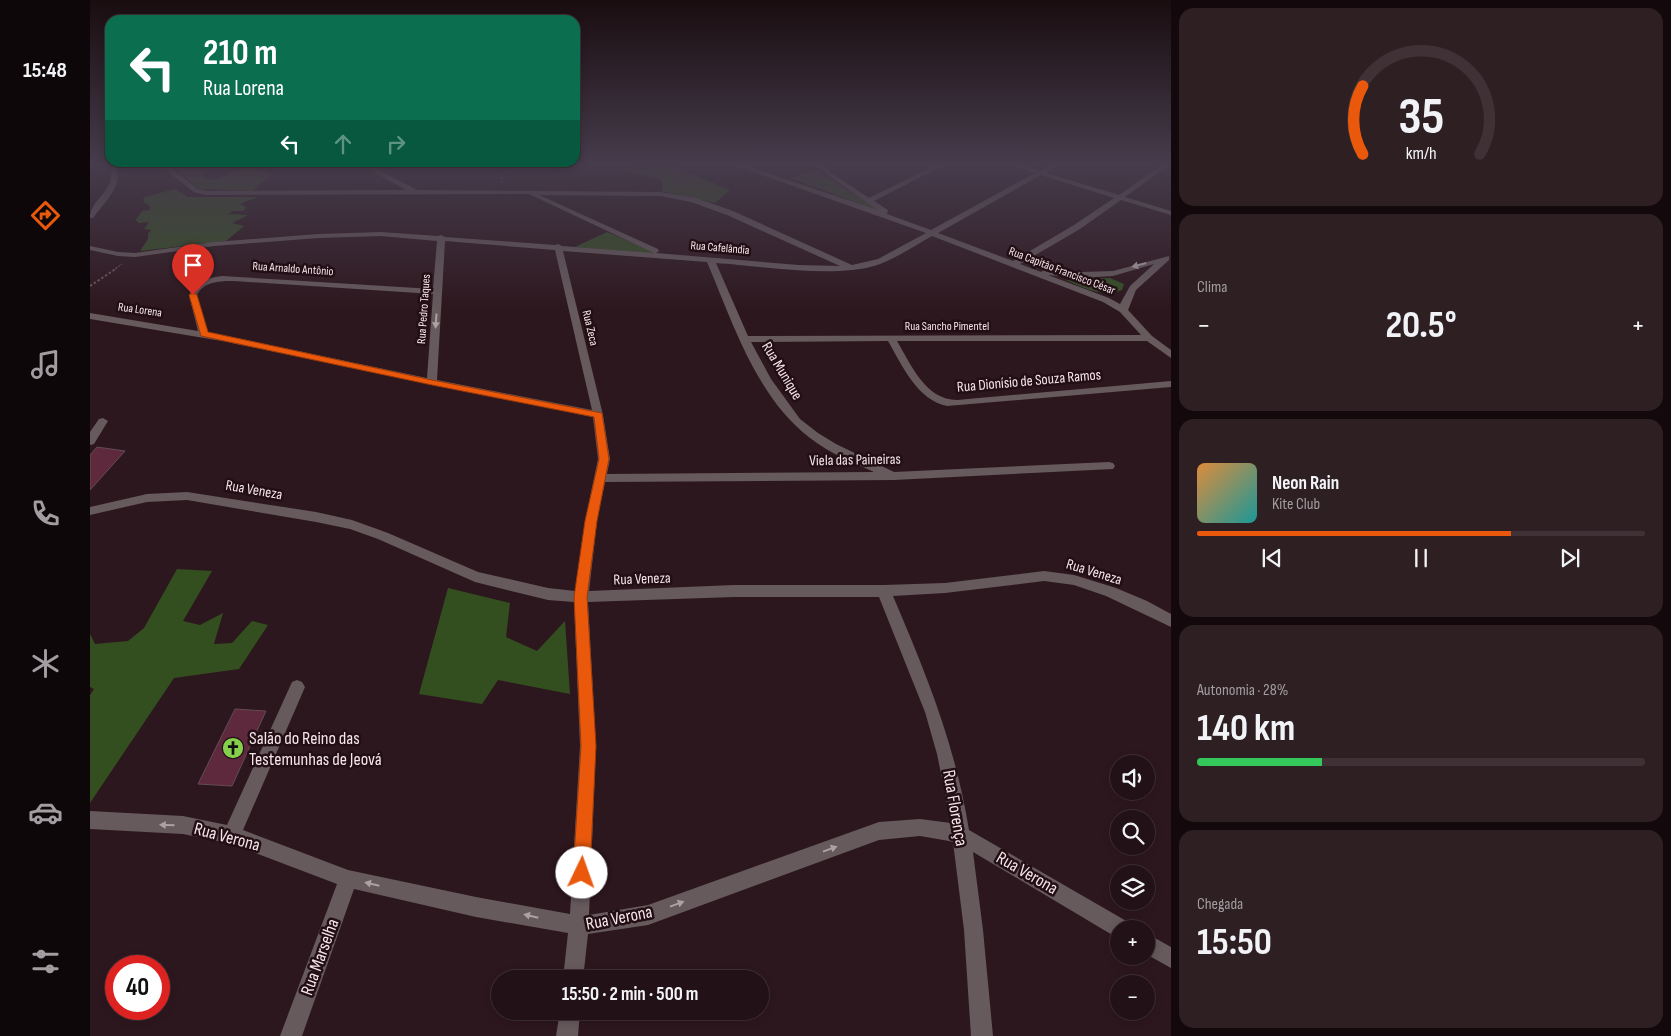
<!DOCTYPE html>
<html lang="pt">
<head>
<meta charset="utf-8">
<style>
	body { margin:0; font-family:"Sofia Sans Condensed",sans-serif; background:#2e1f23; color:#f1f3f6; height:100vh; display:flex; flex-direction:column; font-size:19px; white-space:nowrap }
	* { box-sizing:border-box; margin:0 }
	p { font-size:16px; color:#a29da1 }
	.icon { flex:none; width:28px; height:28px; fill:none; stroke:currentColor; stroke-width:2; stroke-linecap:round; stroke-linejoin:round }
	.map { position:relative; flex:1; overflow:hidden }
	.side { display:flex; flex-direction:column; gap:8px; padding:8px; background:#13090c; width:500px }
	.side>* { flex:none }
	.top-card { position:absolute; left:15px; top:15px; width:475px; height:152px; border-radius:15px; box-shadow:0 2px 8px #0003,0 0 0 1px #3f3135; background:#0b6e4f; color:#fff; overflow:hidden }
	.controls { position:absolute; left:1020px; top:755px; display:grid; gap:10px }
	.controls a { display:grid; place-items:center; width:45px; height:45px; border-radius:50%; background:#221116; box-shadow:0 2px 8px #0003,0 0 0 1px #3f3135; font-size:25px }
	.speed { position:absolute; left:15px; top:955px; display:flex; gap:10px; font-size:25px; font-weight:700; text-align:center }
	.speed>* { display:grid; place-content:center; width:65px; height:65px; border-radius:50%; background:#221116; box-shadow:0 2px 8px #0003,0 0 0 1px #3f3135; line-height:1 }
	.speed .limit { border:8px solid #d22; background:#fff; color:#111 }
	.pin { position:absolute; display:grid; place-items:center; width:42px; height:42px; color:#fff; margin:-51px -21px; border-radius:50% 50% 50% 0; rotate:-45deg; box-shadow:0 0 5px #0007 }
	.pin .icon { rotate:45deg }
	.me { position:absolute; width:55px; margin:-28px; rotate:3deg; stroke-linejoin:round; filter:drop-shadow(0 0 4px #0008) }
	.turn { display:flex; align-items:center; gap:18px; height:105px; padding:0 15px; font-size:22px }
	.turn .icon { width:65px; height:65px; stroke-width:2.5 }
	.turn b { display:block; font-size:35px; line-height:42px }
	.lanes { display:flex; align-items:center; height:48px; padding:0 15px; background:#0003; justify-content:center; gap:25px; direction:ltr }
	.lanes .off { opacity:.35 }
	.big { font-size:38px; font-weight:700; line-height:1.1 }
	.side .tile { flex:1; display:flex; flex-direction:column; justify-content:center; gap:8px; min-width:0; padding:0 18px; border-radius:15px; background:#2e1f23 }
	.side .dial { align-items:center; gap:0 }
	.dial svg { height:130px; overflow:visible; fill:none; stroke:#3f3135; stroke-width:7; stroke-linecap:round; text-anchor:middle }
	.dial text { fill:#f1f3f6; stroke:none }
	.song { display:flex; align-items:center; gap:15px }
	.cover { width:60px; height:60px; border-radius:8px; background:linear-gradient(135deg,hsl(30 70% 55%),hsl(180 70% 35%)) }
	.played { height:5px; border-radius:2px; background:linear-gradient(90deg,#ea580c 70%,#3f3135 70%) }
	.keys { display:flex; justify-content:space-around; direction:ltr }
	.heat { display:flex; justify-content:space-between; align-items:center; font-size:28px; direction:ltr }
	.charge { height:8px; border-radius:4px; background:linear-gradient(90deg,#34c759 28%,#3f3135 0) }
	.trip { position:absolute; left:401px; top:970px; width:278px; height:50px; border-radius:25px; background:#221116; box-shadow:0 2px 8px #0003,0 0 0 1px #3f3135; font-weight:700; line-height:50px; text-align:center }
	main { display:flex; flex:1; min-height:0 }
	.dock { display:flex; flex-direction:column; width:90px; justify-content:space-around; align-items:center; background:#0e0709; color:#a29da1 }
	.dock .icon { width:35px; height:35px }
	.dock .current { color:#ea580c }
	.dock b { font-size:22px; color:#f1f3f6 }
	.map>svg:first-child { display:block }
	.green { fill:#364f25 }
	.forest { fill:#334f1f }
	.building { fill:#5e293d; stroke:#654b53 }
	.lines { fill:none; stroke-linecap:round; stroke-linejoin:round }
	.path-far1 { stroke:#6b575d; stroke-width:1; stroke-dasharray:2.5 1; stroke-linecap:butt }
	.path { stroke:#6b575d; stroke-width:2; stroke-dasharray:2.5 2; stroke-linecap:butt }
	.minor { fill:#665a5d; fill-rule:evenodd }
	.oneway { fill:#aea0a3 }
	.route { fill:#ea580c; stroke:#983908 }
	.labels { text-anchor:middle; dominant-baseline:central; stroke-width:5; stroke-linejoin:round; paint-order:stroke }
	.far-street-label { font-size:12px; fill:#f5e5e9; stroke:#220e15 }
	.street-label { font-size:15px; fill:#f5e5e9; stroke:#220e15 }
	.near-poi-label { font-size:18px; fill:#f5e5e9; stroke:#220e15; text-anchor:start }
	.near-street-label { font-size:18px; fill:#f5e5e9; stroke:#220e15 }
</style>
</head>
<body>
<main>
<nav class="dock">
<b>15:48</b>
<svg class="icon current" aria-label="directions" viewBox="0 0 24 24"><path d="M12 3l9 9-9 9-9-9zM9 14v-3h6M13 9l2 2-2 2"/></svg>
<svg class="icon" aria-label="music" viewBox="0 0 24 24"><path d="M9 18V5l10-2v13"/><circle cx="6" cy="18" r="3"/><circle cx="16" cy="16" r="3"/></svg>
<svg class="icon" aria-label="phone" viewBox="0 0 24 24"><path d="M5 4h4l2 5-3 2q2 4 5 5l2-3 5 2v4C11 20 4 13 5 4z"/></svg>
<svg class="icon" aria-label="climate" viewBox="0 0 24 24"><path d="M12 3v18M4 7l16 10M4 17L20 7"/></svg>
<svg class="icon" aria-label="car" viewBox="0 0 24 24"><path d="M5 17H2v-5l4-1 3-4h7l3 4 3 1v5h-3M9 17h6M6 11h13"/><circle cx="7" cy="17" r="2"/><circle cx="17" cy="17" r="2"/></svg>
<svg class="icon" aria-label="filters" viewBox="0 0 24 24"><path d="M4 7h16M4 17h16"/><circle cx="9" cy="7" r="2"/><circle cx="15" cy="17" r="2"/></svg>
</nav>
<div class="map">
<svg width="1081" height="1036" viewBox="0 0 1081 1036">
	<rect width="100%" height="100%" fill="#2d171e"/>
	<g class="green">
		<path d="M726 170 795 213 700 178Z"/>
		<path d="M85 189 98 197H167L150 204 156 207 154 211H143L138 214 158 215 142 223 154 226 136 241 50 251 58 239V234L61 230 54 229 59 222 48 223V221H45L52 211 60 210V206H57L58 203 55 204 53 199 55 197Z"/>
		<path d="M517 232 569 254 485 247Z"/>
		<path d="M1020 278 1034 284 1032 290C1013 298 994 288 976 280Z"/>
	</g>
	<g class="forest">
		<path d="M73 165H121L112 175C125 190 146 165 163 165V167L182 174 163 191 109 189 84 167Z"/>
		<path d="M581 165 640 190 625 203 571 191 573 186 571 180 546 173 516 170Z"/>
		<path d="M87 569 122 571 93 621 110 625 133 613 124 644 142 643 162 621 178 625 149 669 84 678 0 803V695L4 689 0 687V634L5 644 38 641 54 628Z"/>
		<path d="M358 588 420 603 416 637 447 651 475 621 480 694 408 680 392 704 329 694Z"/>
	</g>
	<g class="building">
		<path d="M7 447 35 451 0 490V455Z"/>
		<path d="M145 709 176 711 142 786 108 784Z"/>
	</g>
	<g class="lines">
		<g class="path-far1">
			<path d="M411 183 417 165"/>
			<path d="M25 269 32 264"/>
		</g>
		<path class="path" d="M0 286 27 268"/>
		<g class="minor">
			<path d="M16 165 26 166C34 185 14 203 3 218H0C0 199 25 192 21 168Z"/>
			<path d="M51 165 81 168 108 189 116 191 316 190 272 165H279L327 190 570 192 606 198 643 211 762 265 788 259 836 233 644 165H653L788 210 736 174 731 168 717 165H735L740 172 779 198 846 165H854L784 201 798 210 797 214 841 230 945 173 921 165H930L950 171 961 165H968L956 173 1029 195 1072 165H1079L1035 197 1081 211V215L1031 200 990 229 930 264 951 272 955 269 991 272 1023 271 1079 256V260L1046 290 1038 310 1062 336 1081 350V358L1057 341H807C821 365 836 400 867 400L1081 381V387L857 406C827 400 812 365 798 341L661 342 681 379 710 419 728 433 746 444 804 472 1019 462 1023 463 1025 466 1023 469 804 480 515 482 507 521 499 591 644 585H794L855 583 954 571 984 575 1026 588 1057 601 1081 614V627L1016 596 984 585 954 581 855 593 803 596C837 676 865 744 879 830L1038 922 1041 929H1029V938L1024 936 883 852 893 930 903 1036H881L874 930 863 842 859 841 830 836 789 840 558 925 498 934 493 979H473L478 933 386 917 264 889 212 1036H190L247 884 142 844 93 834 0 829V811L93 816 137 825 202 682 207 680 212 682 215 687 153 830 258 870 386 897 480 914 490 746 484 602 458 600 385 582 288 539 260 529 226 522 97 500 57 502 0 515V507L57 494 97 492 226 512 262 520 298 533 388 572 458 588 485 591 495 521 508 459 503 417 132 341 0 319V313L108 331 99 295C106 281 118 278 132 276L343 289 347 241 291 236 228 238 124 246 45 257 28 256 0 250V246L28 252 45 253 124 242 228 234 291 232 348 236 351 235 355 237 465 245 468 244 472 246 564 253 439 194 116 195 104 192 77 171ZM951 175 1024 198 984 225 923 261 848 233ZM449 195 570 196 601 202 637 215 750 266 709 265 566 253 569 251 568 249ZM842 236 1013 302 1030 312 1051 335 658 336 626 263C670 266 743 278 784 266 804 260 824 246 842 236ZM355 241 465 250 502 410 347 380ZM473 251 617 262C643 323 666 397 720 438 739 453 762 462 784 472L517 474 520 459 513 415ZM1064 264 1040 286 1030 304 1019 298 958 275 991 278 1023 276ZM144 281 343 294 337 378 118 332 107 295C114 281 130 281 144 281ZM644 597H789L835 712 847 754 861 823 830 819 789 822 558 905 499 915 506 746 498 602Z"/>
			<path d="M13 418 18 421 4 444 0 445V432L9 419Z"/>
			<path d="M1056 933 1081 947V968L1056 954Z"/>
			<path d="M470 1011H490L488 1036H466Z"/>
		</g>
	</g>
	<defs><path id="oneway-solid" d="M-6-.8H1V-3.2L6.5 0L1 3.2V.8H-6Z" transform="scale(1.25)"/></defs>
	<g class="oneway">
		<use href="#oneway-solid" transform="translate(1049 265) rotate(165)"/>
		<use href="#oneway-solid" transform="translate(346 321) rotate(94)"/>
		<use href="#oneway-solid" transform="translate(77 825) rotate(-178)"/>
		<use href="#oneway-solid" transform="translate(740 849) rotate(-20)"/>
		<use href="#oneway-solid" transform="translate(282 884) rotate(-167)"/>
		<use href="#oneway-solid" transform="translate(587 904) rotate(-20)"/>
		<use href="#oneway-solid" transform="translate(441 916) rotate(-167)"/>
	</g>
	<linearGradient id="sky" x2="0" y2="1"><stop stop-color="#190d10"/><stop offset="0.53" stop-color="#463c4c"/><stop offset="1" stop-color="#463c4c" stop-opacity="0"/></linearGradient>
	<rect width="1081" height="310" fill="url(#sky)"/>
	<path class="route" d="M103 292 107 295 118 332 342 380 512 413 519 459 507 521 497 597 506 746 500 873 498 879 492 882 486 879 483 873 491 746 484 597 495 521 509 459 504 417 342 385 111 336 99 295Z"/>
	<defs>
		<g id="church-disc" transform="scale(1.125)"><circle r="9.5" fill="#85cf4c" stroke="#220e15"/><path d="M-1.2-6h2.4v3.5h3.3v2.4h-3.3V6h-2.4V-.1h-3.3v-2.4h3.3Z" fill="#111"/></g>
	</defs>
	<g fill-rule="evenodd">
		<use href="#church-disc" x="143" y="748"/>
	</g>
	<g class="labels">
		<g class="far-street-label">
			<text transform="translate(630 248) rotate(5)">Rua Cafelândia</text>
			<text transform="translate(203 269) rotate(4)">Rua Arnaldo Antônio</text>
			<text transform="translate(972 271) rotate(21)">Rua Capitão Francisco César</text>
			<text transform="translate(334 309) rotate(-86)">Rua Pedro Taques</text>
			<text transform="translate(50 310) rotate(8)">Rua Lorena</text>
			<text x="857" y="326">Rua Sancho Pimentel</text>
			<text transform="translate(500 328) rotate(77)">Rua Zeca</text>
		</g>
		<g class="street-label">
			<text transform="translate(692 371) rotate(59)">Rua Munique</text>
			<text transform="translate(939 381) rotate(-5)">Rua Dionísio de Souza Ramos</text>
			<text transform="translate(765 460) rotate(-1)">Viela das Paineiras</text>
			<text transform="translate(164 490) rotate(10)">Rua Veneza</text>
			<text transform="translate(1004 572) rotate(17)">Rua Veneza</text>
			<text transform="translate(552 579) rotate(-2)">Rua Veneza</text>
		</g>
		<g class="near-poi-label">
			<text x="159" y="738">Salão do Reino das<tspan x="159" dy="21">Testemunhas de Jeová</tspan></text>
		</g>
		<g class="near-street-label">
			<text transform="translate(865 808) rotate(80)">Rua Florença</text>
			<text transform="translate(137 837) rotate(15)">Rua Verona</text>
			<text transform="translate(937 873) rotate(30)">Rua Verona</text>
			<text transform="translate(529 918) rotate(-11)">Rua Verona</text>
			<text transform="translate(230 957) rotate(-70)">Rua Marselha</text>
		</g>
	</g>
</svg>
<div class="controls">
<a><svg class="icon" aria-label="sound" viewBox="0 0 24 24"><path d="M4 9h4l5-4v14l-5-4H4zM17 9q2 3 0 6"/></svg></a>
<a><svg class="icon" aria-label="search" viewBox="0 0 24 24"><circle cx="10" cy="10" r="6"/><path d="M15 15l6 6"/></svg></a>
<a><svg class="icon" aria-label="layers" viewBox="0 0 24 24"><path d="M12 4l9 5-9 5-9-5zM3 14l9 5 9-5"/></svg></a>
<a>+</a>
<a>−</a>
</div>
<div class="speed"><div class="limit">40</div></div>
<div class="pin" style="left:103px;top:295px;background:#d93025"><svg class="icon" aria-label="arrive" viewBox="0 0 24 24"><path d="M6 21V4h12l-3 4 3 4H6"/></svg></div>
<svg class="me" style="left:492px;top:873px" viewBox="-20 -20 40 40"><circle r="19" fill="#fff"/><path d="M0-13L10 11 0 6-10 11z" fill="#ea580c"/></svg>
<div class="trip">15:50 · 2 min · 500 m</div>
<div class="top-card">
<div class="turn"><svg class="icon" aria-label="left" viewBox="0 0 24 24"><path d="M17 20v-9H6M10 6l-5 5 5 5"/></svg><div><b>210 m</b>Rua Lorena</div></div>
<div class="lanes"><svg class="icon" aria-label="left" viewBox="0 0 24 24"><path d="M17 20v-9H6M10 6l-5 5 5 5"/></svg><svg class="icon off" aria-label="ahead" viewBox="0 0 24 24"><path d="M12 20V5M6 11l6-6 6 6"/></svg><svg class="icon off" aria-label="right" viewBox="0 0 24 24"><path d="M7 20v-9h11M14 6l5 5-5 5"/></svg></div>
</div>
</div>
<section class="side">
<div class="tile dial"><svg viewBox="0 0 100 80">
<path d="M14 69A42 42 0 1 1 86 69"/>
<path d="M14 69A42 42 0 0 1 14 27" stroke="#ea580c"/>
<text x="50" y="56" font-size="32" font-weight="700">35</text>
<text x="50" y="72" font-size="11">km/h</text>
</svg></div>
<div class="tile"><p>Clima</p>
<div class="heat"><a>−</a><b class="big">20.5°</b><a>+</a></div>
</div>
<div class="tile">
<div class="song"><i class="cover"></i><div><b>Neon Rain</b><p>Kite Club</p></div></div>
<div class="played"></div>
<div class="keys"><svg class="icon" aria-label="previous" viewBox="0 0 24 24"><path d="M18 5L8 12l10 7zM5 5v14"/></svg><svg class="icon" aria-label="pause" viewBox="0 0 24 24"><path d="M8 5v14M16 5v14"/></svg><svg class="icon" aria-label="next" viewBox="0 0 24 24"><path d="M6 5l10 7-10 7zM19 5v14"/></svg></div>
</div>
<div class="tile"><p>Autonomia · 28%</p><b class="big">140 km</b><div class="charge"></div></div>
<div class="tile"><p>Chegada</p><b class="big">15:50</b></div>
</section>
</main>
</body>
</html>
